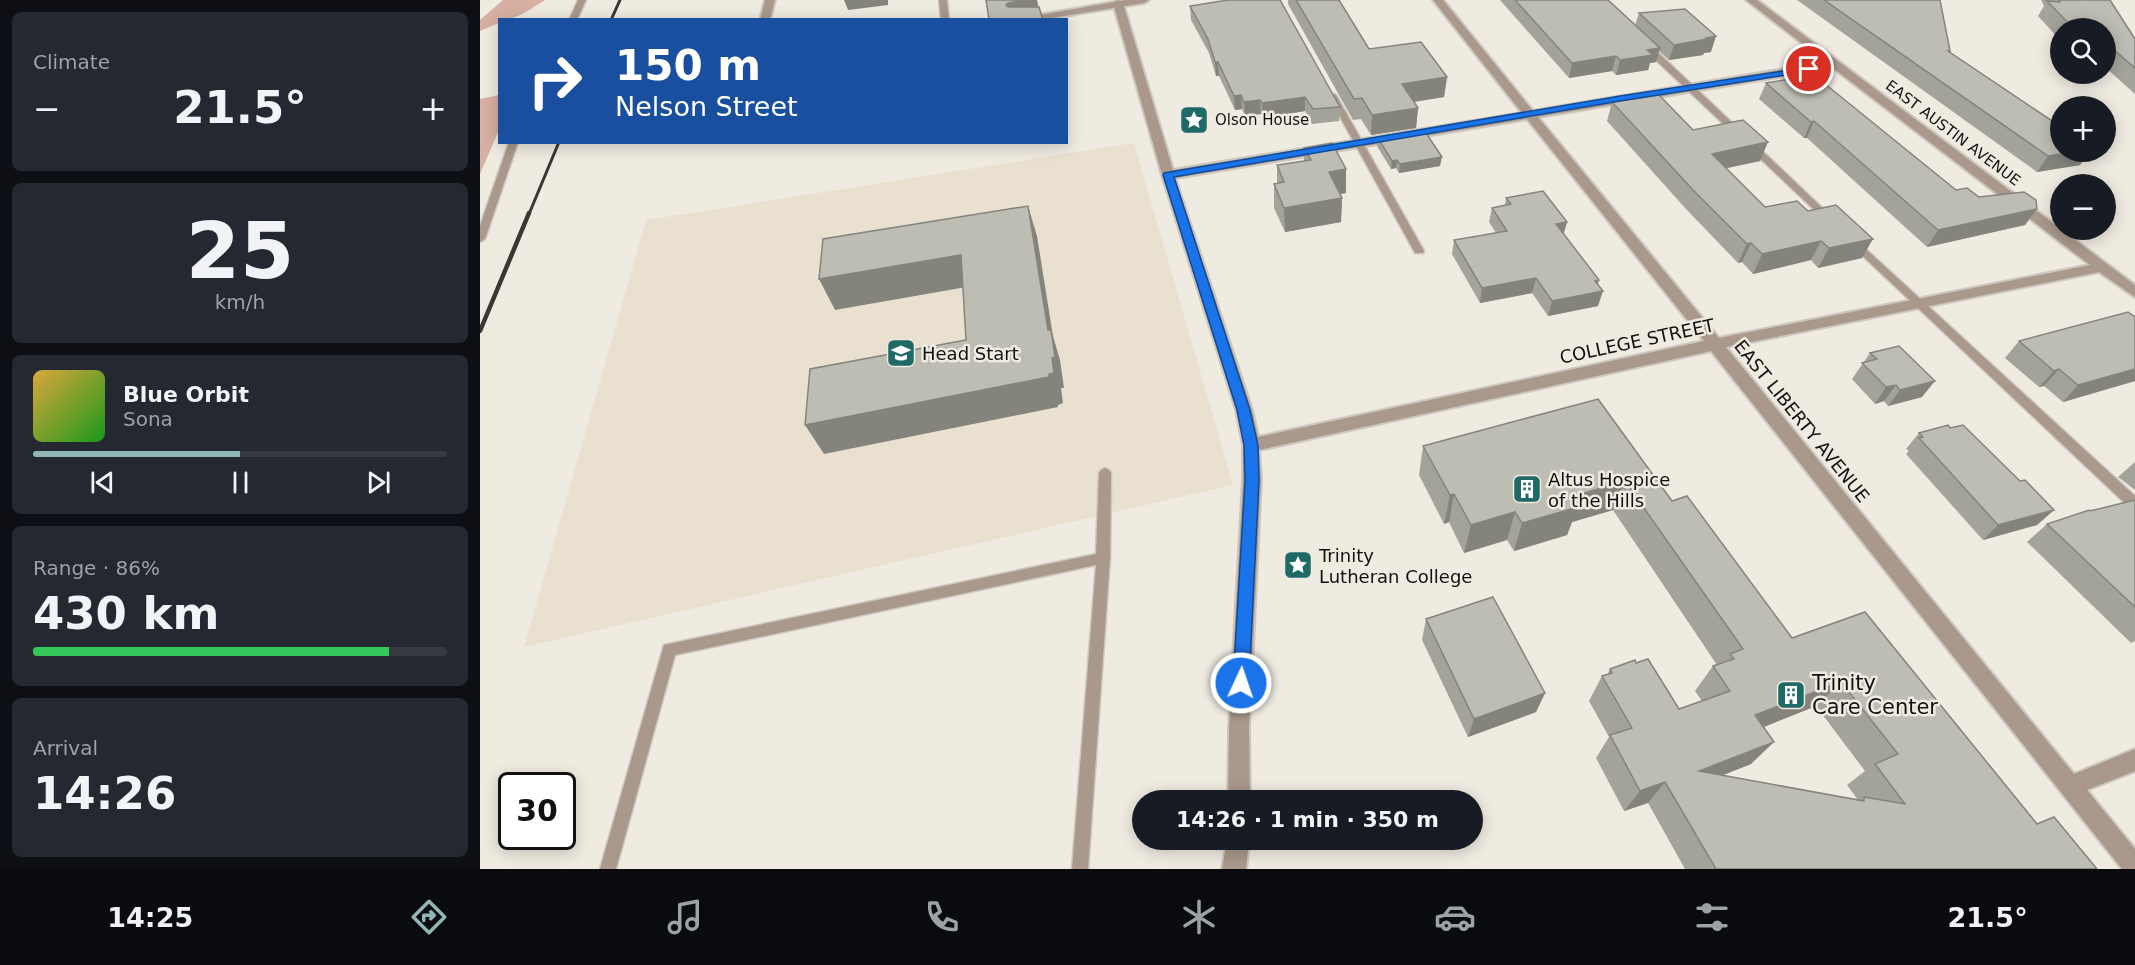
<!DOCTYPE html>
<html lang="en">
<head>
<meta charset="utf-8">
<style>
	body { margin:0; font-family:"DejaVu Sans",sans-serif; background:#242831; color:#f1f3f6; height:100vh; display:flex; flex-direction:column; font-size:22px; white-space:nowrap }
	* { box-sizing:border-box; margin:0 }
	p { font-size:20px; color:#9ea1a6 }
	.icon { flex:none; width:33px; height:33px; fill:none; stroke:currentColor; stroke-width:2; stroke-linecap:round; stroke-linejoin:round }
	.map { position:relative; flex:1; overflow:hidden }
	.panel { display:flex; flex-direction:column; gap:12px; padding:12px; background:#0d0f14; width:480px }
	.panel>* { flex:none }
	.hud { position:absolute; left:18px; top:18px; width:570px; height:126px; border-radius:0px; box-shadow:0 3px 15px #0003; background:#1a4fa0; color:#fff; overflow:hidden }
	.controls { position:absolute; left:1570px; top:18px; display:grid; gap:12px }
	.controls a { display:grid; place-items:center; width:66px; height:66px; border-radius:50%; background:#171b24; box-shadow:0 3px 15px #0003; font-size:30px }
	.speed { position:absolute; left:18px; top:772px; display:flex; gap:12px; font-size:30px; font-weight:700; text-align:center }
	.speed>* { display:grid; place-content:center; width:78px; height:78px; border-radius:50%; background:#171b24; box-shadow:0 3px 15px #0003; line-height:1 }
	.speed .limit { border:3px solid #111; border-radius:9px; background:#fff; color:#111 }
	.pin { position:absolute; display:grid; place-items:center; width:51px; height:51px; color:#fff; margin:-26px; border:3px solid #fff; border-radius:50%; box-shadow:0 2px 6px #0007 }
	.me { position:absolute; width:66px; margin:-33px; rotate:3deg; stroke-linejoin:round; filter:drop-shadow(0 0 4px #0008) }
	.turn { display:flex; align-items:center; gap:21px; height:126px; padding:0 18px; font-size:27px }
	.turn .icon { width:78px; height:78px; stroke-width:2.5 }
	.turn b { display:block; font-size:42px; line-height:51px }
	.big { font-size:45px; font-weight:600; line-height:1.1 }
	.panel .card { flex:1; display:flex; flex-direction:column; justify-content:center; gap:9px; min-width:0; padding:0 21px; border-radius:9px; background:#242831 }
	.panel .dial { align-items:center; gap:0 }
	.dial b { font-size:78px; line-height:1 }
	.song { display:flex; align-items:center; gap:18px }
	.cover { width:72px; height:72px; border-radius:9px; background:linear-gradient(135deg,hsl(40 70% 55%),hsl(120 70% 35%)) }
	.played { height:6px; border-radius:3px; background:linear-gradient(90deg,#92b5b5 50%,#363941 50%) }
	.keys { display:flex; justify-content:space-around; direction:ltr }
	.heat { display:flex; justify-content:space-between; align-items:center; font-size:33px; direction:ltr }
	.charge { height:9px; border-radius:4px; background:linear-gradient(90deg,#34c759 86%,#363941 0) }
	.trip { position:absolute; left:652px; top:790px; width:351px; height:60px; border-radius:30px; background:#171b24; box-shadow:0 3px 15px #0003; font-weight:600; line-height:60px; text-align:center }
	.menu { display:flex; height:96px; justify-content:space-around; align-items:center; background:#090b0e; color:#9ea1a6 }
	.menu .icon { width:42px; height:42px }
	.menu .selected { color:#92b5b5 }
	.menu b { font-size:27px; color:#f1f3f6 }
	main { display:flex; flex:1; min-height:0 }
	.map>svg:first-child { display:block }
	.built { fill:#e9e0d0 }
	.green { fill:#d7b0a3 }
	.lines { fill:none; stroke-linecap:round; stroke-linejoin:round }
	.service-casing { stroke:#cdc8bf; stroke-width:3 }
	.minor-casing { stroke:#cdc8bf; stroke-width:4 }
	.tertiary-casing { stroke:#cdc8bf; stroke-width:4 }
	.service { fill:#a9988b; fill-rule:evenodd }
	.minor { fill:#a9988b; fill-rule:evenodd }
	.tertiary { fill:#a9988b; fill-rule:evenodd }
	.rail-far1 { stroke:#393732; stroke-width:3 }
	.rail { stroke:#393732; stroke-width:4.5 }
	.wall { fill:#a3a39a; fill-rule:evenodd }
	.shaded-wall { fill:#84847d }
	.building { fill:#bdbdb3; stroke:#84847d; stroke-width:1.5; fill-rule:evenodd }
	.route { fill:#1a73e8; stroke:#114b97; stroke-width:1.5 }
	.labels { text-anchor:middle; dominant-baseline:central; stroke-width:5; stroke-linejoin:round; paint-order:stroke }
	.far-poi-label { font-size:15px; fill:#13110e; stroke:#f0ebe1; text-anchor:start }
	.far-street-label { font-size:15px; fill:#13110e; stroke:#f0ebe1 }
	.street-label { font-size:18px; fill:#13110e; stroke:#f0ebe1 }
	.poi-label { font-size:18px; fill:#13110e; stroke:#f0ebe1; text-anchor:start }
	.near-poi-label { font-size:21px; fill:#13110e; stroke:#f0ebe1; text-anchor:start }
</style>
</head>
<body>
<main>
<section class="panel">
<div class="card"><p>Climate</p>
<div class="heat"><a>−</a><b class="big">21.5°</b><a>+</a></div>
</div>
<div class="card dial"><b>25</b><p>km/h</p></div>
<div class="card">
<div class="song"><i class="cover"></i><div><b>Blue Orbit</b><p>Sona</p></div></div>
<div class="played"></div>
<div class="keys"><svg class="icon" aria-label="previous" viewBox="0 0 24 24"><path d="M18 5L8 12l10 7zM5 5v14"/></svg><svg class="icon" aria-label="pause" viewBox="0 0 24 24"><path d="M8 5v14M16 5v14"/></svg><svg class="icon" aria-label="next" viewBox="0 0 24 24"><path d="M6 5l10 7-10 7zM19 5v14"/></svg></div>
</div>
<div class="card"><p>Range · 86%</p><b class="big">430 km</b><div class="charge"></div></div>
<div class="card"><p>Arrival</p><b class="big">14:26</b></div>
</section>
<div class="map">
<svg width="1655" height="869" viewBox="0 0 1655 869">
	<rect width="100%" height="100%" fill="#f0ebe1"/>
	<path class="built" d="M654 143 753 485 44 647 166 220Z"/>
	<g class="green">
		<path d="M23 0H65C50 9 37 20 20 20L19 23 0 31V20Z"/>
		<path d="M19 95V130L0 174V99Z"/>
	</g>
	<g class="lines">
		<g class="service-casing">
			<g id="service">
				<path d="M98 0H106L97 20H89Z"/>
				<path d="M459 0H467L469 20H461Z"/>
				<path d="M1163 44H1169L1261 131V135H1255L1163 48Z"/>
				<path d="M849 93 856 95 944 251 943 253H935L934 251 848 95Z"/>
				<path d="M29 142H38L5 239 0 242V226Z"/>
				<path d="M1271 142 1274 143 1353 218V222H1347L1268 147 1267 145Z"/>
				<path d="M1373 239 1376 240 1655 496V509L1650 508 1370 244V240Z"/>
				<path d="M625 468 629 470 631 473 630 558 608 869H592L616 565 195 655 136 869H120L184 645 616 554 619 473 621 470Z"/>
			</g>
		</g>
		<g class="minor-casing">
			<g id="minor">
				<path d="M638 0 643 3 693 170 1042 113 953 0H963L1053 111 1346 62 1266 0H1277L1655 285V297L1619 272 1246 347 1594 774 1655 749V771L1607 790 1655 849V869H1642L1231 351 779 450 781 480 769 728 770 801H748L749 728 763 480V445L756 410 682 175 633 3ZM1353 68 1610 265 1239 338 1058 117ZM1047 119 1224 341 778 437 772 410 695 178Z"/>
				<path d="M747 840H769L766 869H742Z"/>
			</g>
		</g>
		<g class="tertiary-casing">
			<g id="tertiary">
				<path d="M285 0H295L290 20H280Z"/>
				<path d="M645 0H669L664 3 560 20H532Z"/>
			</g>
		</g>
		<use href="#service" class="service"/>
		<use href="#minor" class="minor"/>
		<use href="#tertiary" class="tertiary"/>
		<g class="rail-far1">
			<path d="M131 20 140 0"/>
			<path d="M49 214 79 142"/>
		</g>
		<path class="rail" d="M0 331 49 213"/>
	</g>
	<g class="wall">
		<path d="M808 0H859L889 49 967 77 964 97 934 102 938 108 936 128 891 135 881 119 873 120 808 4Z"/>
		<path d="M1020 0H1128L1155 25 1159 13 1231 52 1224 53 1223 55 1189 60 1179 51 1176 62 1170 63 1168 70 1136 75 1132 71 1089 78Z"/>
		<path d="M1317 0H1460L1470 51V52L1600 165 1557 172Z"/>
		<path d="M1561 0H1630L1655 39V94L1626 68V28H1581V41L1558 16 1564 6Z"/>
		<path d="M710 6 860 107 859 121 832 124 825 111 783 118 781 114 765 116 762 109 755 110 739 76H736L729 53 711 20Z"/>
		<path d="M1286 83 1476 190 1499 197 1557 209 1545 225 1447 247 1327 138H1324L1279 99Z"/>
		<path d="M1132 102 1213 130 1280 161 1246 168 1285 207 1382 258 1338 268 1331 260 1273 274 1262 262 1258 263 1206 209 1127 121Z"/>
		<path d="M898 138 960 166 919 173 916 168 911 169 897 146Z"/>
		<path d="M824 148 866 193 860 194 862 198 861 222 805 232 794 208V184L797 183V165L824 161Z"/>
		<path d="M1026 198 1087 222 1083 234 1118 285V306L1068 316 1052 293 1000 303 972 254 974 240 1016 233 1009 222 1012 208 1025 205Z"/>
		<path d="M1539 341 1655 381 1583 402 1564 386 1559 387 1525 358Z"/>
		<path d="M1390 353 1442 397 1408 406 1404 401 1395 404 1372 379Z"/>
		<path d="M1118 399 1192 501 1312 638 1617 869H1205L1168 803 1144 811 1116 758 1129 737 1109 701 1122 676 1127 675 1130 669 1156 663 1199 709 1222 701 1215 691 1233 666 1237 665 1133 510 1092 522 1087 535 1034 551 1027 540 984 553 969 522 964 524 939 475 943 446ZM1336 706 1385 771 1367 785 1378 800 1243 775 1271 764 1283 727Z"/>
		<path d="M1470 428 1540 481 1574 510 1557 525 1503 540 1426 454 1429 451 1426 449 1439 433Z"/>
		<path d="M1655 462V490L1638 477Z"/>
		<path d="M1655 500V641L1651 643 1547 542 1567 524Z"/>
		<path d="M946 619 1065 693 1056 712 988 737 942 640Z"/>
	</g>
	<g class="shaded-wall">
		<path d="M364 0H408V5L368 10Z"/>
		<path d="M545 0H557L560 13 532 18 526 5 528 3Z"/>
		<path d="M1236 36 1231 52 1224 53 1223 55 1189 60 1194 45Z"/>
		<path d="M1180 48 1176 62 1170 63 1168 70 1136 75 1140 60 1167 50Z"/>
		<path d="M1136 56 1132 71 1089 78 1092 63Z"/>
		<path d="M735 62H738L739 76H736Z"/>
		<path d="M967 77 964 97 920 104 922 84Z"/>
		<path d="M761 95 762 109 755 110 754 96Z"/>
		<path d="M825 97V111L783 118 782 103Z"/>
		<path d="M780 100 781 114 765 116 764 102Z"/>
		<path d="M938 108 936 128 891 135 892 115Z"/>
		<path d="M1334 121 1327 138H1324L1331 122Z"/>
		<path d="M1288 142 1280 161 1224 173 1232 154Z"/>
		<path d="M1594 152H1610L1600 165 1557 172 1568 156Z"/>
		<path d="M962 157 960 166 919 173 920 164Z"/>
		<path d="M917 160 916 168 911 169 912 161Z"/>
		<path d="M866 169V193L849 196V172Z"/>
		<path d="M862 198 861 222 805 232 804 208Z"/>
		<path d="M548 206 557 236 573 336 580 360 584 388H581L583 403 578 405V407L344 454 325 425 569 374 572 358Z"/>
		<path d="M1557 209 1545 225 1447 247 1458 230Z"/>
		<path d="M1087 222 1083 236 1076 224Z"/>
		<path d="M1393 239 1382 258 1338 268 1349 248Z"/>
		<path d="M1341 241 1331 260 1273 274 1282 254Z"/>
		<path d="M1271 243 1262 262 1258 263 1267 244Z"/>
		<path d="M481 255 492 286 355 310 339 279Z"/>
		<path d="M1056 278 1052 293 1000 303 1002 288Z"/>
		<path d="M1119 280 1115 293 1123 291 1118 306 1068 316 1072 301Z"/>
		<path d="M1579 369 1564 386 1559 387 1574 371Z"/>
		<path d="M1655 369V381L1583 402 1598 385Z"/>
		<path d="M1455 381 1442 397 1408 406 1420 390Z"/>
		<path d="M1416 385 1404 401 1395 404 1406 387Z"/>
		<path d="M1145 481 1133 510 1092 522 1087 535 1034 551 1042 523 1091 497Z"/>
		<path d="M974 494 969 522 964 524 970 495Z"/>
		<path d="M1574 510 1557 525 1503 540 1518 525Z"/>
		<path d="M1035 512 1027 540 984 553 991 525Z"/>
		<path d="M1361 682 1336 706 1254 739 1275 715Z"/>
		<path d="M1065 693 1056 712 988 737 994 719Z"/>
		<path d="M1294 742 1271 764 1200 792 1219 771Z"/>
		<path d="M1185 782 1168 803 1144 811 1160 791Z"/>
	</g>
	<g class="building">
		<path d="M506 0H545L528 3 526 5 528 7H559L563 20H509Z"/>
		<path d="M748 0H800L860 107 833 109 825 97 782 103 780 100 764 102 761 95 754 96 738 62H735L728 39 710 6Z"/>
		<path d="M816 0H859L889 49 941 42 967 77 922 84 938 108 892 115 882 98 874 99Z"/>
		<path d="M1035 0H1128L1180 48 1167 50 1173 55 1140 60 1136 56 1092 63Z"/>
		<path d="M1344 0H1460L1470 51H1468L1581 127V152H1594L1568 156Z"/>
		<path d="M1579 0H1630L1655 39V68L1626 43V28H1593L1567 1 1580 2Z"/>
		<path d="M1205 9 1236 36 1226 38 1228 39 1194 45 1159 13Z"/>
		<path d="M1334 75 1476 190 1487 188 1499 197 1544 192 1556 200 1557 209 1458 230 1334 121 1331 122 1286 83Z"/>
		<path d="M1179 95 1213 130 1263 120 1288 142 1232 154 1285 207 1317 201 1328 211 1356 205 1393 239 1349 248 1341 241 1282 254 1271 243 1267 244 1213 190 1132 102Z"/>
		<path d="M944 130 962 157 920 164 917 160 912 161 898 138Z"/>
		<path d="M852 143 866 169 849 172 862 198 804 208 794 184 804 182 797 165 831 160 824 148Z"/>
		<path d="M1063 191 1087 222 1076 224 1119 280 1115 281 1123 291 1072 301 1056 278 1002 288 974 240 1027 231 1012 208 1031 204 1026 198Z"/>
		<path d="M548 206 568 330H571L575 357 572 358 574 373 569 374V377L325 425 330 369 486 340 481 255 339 279 343 239Z"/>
		<path d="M1648 312 1655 317V369L1598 385 1579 369 1574 371 1539 341Z"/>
		<path d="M1419 346 1455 381 1420 390 1416 385 1406 387 1382 363 1397 359 1390 353Z"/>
		<path d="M1118 399 1192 501 1207 496 1312 638 1385 612 1557 824 1574 817 1617 869H1236L1185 782 1160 791 1130 735 1152 728 1122 676 1132 673 1130 669 1155 660 1156 663 1168 659 1199 709 1250 691 1233 666 1254 659 1250 654 1263 649 1145 481 1091 497 1098 507 1042 523 1035 512 991 525 974 494 970 495 943 446ZM1361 682 1418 754 1395 764 1425 804 1384 797V801L1219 771 1294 742 1275 715Z"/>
		<path d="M1468 425 1470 428 1483 425 1540 481 1545 480 1574 510 1518 525 1439 438 1443 437 1439 433Z"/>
		<path d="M1655 500V607L1567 524 1609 510 1610 511Z"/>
		<path d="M1013 597 1065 693 994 719 946 619Z"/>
	</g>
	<path class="route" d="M1329 67H1332V71L1140 101 694 177 770 410 778 445 779 480 769 683 767 689 761 691 755 689 753 683 765 480 764 445 757 410 683 175 684 173 1140 96Z"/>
	<defs>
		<g id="sight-square" transform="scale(1.5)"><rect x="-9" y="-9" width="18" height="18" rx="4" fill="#1f6a66" stroke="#f0ebe1"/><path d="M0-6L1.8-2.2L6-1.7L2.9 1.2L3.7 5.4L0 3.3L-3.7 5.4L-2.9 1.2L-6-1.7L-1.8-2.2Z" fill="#fff"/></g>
		<g id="school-square" transform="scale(1.5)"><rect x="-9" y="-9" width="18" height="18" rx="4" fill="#1f6a66" stroke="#f0ebe1"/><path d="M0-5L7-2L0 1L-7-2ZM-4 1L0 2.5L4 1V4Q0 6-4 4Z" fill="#fff"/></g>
		<g id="building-square" transform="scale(1.5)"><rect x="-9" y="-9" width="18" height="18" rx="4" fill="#1f6a66" stroke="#f0ebe1"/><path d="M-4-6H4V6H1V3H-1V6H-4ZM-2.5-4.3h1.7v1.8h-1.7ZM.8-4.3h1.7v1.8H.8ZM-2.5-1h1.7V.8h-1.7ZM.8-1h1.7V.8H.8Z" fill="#fff"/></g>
	</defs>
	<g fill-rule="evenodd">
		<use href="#sight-square" x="714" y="120"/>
		<use href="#school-square" x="421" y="353"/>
		<use href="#building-square" x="1047" y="489"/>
		<use href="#sight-square" x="818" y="565"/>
		<use href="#building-square" x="1311" y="695"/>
	</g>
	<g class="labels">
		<g class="far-poi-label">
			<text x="735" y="120">Olson House</text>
		</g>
		<g class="far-street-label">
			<text transform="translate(1473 133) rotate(37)">EAST AUSTIN AVENUE</text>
		</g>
		<g class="street-label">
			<text transform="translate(1157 341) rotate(-12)">COLLEGE STREET</text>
			<text transform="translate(1322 421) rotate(51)">EAST LIBERTY AVENUE</text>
		</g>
		<g class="poi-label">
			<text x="442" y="353">Head Start</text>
			<text x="1068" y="479">Altus Hospice<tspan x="1068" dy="21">of the Hills</tspan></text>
			<text x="839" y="555">Trinity<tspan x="839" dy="21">Lutheran College</tspan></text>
		</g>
		<g class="near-poi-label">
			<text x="1332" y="683">Trinity<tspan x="1332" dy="24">Care Center</tspan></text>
		</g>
	</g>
</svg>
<div class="controls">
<a><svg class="icon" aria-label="search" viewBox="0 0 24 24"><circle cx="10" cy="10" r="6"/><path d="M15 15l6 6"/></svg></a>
<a>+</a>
<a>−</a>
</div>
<div class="speed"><div class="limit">30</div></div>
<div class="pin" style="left:1329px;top:69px;background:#d93025"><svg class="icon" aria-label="arrive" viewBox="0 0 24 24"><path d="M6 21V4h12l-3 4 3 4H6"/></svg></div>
<svg class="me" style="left:761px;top:683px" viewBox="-20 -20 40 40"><circle r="17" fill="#1a73e8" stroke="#fff" stroke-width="3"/><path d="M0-11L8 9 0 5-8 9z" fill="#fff"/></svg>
<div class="trip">14:26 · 1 min · 350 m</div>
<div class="hud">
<div class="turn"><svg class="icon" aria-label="right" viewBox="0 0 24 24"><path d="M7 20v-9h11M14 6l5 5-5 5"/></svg><div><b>150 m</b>Nelson Street</div></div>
</div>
</div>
</main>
<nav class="menu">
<b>14:25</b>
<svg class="icon selected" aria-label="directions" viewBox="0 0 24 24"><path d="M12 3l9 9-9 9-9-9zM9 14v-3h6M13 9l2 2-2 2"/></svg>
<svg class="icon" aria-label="music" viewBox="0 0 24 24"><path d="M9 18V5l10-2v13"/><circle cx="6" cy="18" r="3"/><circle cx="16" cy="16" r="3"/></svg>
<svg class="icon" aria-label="phone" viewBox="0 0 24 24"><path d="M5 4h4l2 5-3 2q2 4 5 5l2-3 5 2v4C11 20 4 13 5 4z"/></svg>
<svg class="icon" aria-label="climate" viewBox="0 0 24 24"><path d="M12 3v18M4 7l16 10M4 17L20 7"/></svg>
<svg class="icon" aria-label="car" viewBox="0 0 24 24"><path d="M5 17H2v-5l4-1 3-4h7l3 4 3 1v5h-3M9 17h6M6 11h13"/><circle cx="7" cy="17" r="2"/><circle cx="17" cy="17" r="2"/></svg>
<svg class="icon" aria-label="filters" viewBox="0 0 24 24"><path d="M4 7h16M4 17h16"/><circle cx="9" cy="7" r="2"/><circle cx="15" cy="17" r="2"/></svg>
<b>21.5°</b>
</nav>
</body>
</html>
